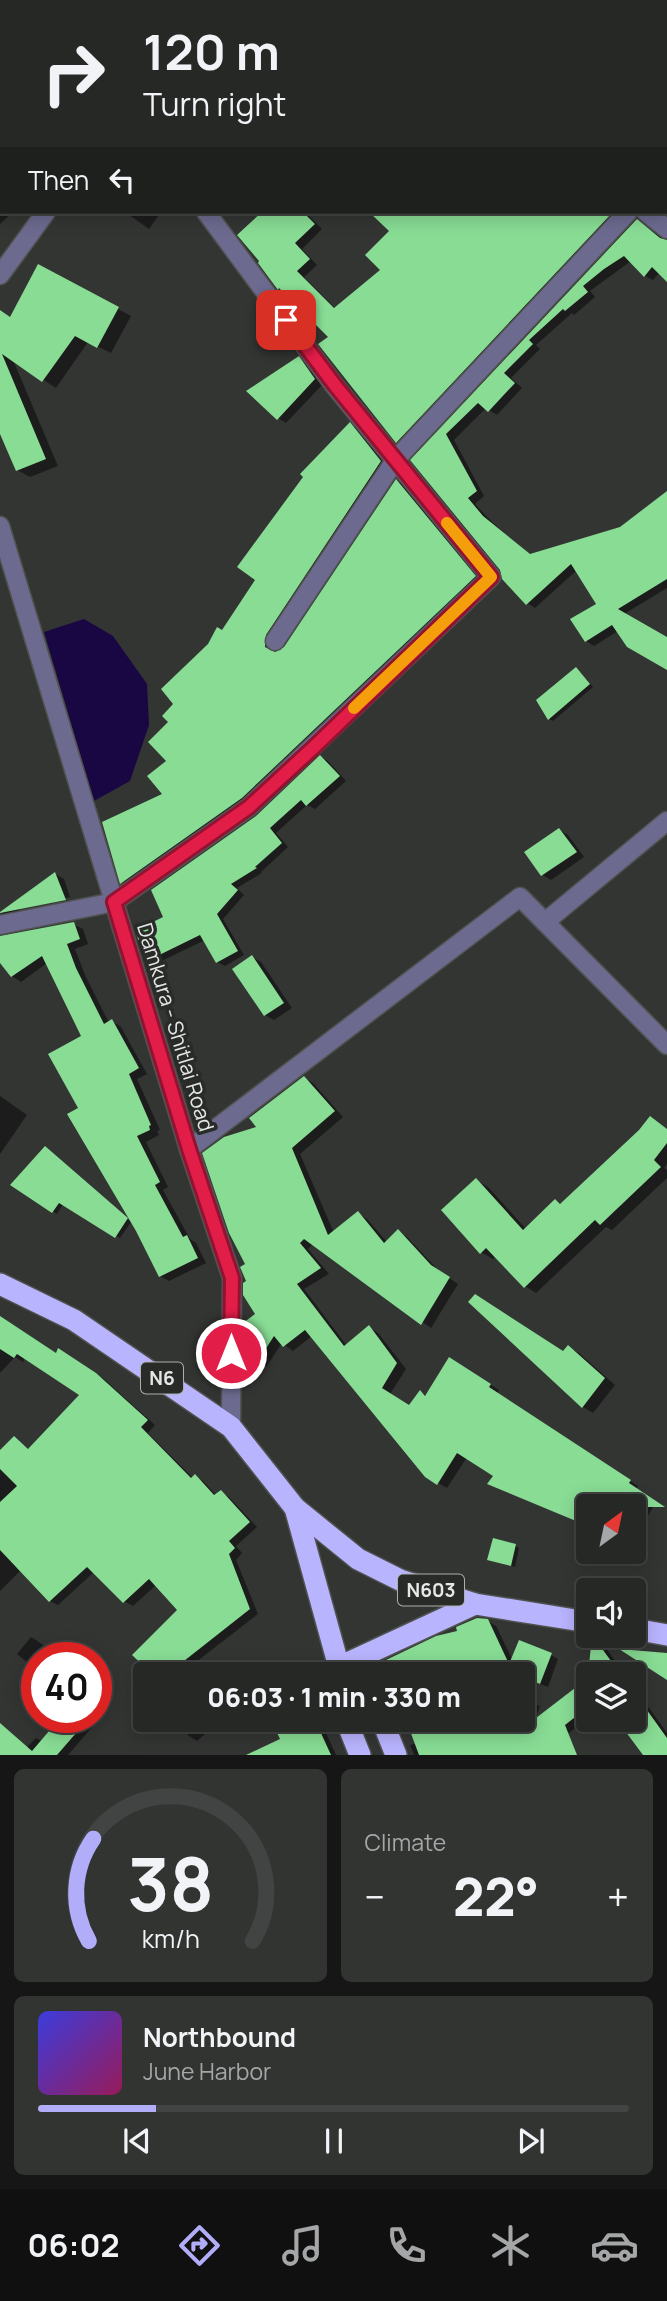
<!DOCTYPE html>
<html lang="en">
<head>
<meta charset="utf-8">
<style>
	body { margin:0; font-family:Manrope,sans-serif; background:#323432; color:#f1f3f6; height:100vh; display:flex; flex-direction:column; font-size:26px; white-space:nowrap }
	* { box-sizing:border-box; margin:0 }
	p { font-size:23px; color:#a4a6a7 }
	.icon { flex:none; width:38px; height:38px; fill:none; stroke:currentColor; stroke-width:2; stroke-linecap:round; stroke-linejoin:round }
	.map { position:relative; height:1755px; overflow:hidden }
	.sheet { display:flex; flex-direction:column; gap:14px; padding:14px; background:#151615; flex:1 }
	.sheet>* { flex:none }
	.banner { position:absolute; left:0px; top:0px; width:668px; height:214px; box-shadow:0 4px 18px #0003,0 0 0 2px #424443; background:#262826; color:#f1f3f6; overflow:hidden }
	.needle { width:46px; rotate:33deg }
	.controls { position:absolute; left:576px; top:1494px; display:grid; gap:14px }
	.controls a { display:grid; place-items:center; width:70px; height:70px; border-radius:7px; background:#262826; box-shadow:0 4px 18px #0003,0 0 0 2px #424443; font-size:35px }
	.speed { position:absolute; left:21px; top:1642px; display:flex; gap:14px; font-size:35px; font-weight:700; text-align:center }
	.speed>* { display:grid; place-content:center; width:91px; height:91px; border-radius:50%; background:#262826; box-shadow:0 4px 18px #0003,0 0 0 2px #424443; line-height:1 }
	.speed .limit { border:10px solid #d22; background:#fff; color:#111 }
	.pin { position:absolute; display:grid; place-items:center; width:60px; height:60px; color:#fff; margin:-30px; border-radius:14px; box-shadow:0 4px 10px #0006 }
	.me { position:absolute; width:77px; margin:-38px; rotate:0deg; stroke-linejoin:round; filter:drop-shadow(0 0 5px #0008) }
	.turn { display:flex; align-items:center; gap:24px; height:147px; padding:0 28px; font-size:32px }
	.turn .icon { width:91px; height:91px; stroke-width:2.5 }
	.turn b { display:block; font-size:49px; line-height:60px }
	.then { display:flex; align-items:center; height:66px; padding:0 28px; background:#0003; gap:14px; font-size:26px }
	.big { font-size:52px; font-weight:800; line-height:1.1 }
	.sheet .tile { flex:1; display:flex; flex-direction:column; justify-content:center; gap:10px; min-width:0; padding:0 24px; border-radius:10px; background:#323432 }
	.sheet .dial { align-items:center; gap:0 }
	.dial svg { height:182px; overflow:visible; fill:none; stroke:#424443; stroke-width:7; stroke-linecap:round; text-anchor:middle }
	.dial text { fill:#f1f3f6; stroke:none }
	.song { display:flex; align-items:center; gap:21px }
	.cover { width:84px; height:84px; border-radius:10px; background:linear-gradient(135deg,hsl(240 70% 55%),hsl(330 70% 35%)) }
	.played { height:7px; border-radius:4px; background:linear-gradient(90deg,#b2adf9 20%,#424443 20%) }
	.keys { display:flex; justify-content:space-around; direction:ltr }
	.heat { display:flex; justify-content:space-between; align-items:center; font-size:38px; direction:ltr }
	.sheet .tiles { flex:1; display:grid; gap:14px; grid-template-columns:1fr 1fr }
	.tile:last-child { grid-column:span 2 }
	.trip { position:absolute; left:133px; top:1662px; width:402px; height:70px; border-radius:7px; background:#262826; box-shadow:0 4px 18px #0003,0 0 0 2px #424443; font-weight:800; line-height:70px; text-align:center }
	.dock { display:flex; height:112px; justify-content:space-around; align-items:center; background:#0f100f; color:#a4a6a7 }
	.dock .icon { width:49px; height:49px }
	.dock .current { color:#b2adf9 }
	.dock b { font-size:32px; color:#f1f3f6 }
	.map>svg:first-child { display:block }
	.water { fill:#190744 }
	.shadow { fill:#0007 }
	.building { fill:#88dc94 }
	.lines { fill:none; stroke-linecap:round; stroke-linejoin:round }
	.minor-casing { stroke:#505250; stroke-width:21 }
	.highway-casing { stroke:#505250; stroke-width:24 }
	.minor { stroke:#6c6a8f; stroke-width:18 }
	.highway { stroke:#b9b4fe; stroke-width:21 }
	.route-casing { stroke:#92132f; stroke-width:18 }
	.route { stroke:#e11d48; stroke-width:12 }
	.slow { stroke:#f59e0b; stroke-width:12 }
	.labels { text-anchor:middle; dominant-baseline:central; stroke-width:7; stroke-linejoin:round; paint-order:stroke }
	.shield { fill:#292b29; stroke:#adafae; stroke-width:2 }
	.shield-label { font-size:19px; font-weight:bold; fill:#e6e8e7 }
	.street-label { font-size:21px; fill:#e6e8e7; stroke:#292b29 }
</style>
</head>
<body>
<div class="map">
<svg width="667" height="1755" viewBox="0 0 667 1755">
	<rect width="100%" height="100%" fill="#333533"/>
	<path class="water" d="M84 619 113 636 147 684 149 725 130 781 94 801 44 632Z"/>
	<g class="shadow">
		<path d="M27 0H132L25 2Z"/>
		<path d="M280 0H408L406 2Z"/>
		<path d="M0 28 2 30V112L0 111Z"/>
		<path d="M0 179 2 212H13L0 224Z"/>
		<path d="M125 212H161L149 229Z"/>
		<path d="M264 212H305L322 229 302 249 317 265 304 277 336 309 383 270 392 231 377 217 382 212H625L405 446 397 441 331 337 286 293 279 289 241 234Z"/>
		<path d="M637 221 667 241V279L660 272 653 280 645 276 631 261 590 291 595 297 574 315 572 313 536 345 540 349 511 378 522 388 497 415 486 408 454 440 484 496 475 504 492 522 531 556 621 528 667 493V588L624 614 667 639V668L618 631 594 646 586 641 598 604 577 570 535 608 527 603 413 460Z"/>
		<path d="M118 309 131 316 111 353 88 342 56 388 13 360 58 466 30 477 17 470 0 429V310L11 318Z"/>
		<path d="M299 358 307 363 323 384 286 423 278 418Z"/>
		<path d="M350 424 359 429 389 467 274 640 273 653H280L397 481 406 486 484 582 251 803 131 888 122 882 165 795 171 722 176 705 257 580Z"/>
		<path d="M580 672 593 687 553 721 549 719 538 701Z"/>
		<path d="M321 757 328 761 346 781 315 809 307 805 276 833 288 847 261 872 262 873 237 888 244 895 223 919 244 955 225 966 217 962 205 940 155 964 148 960 166 917 257 818Z"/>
		<path d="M559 830 568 835 584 857 551 880 543 875Z"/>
		<path d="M55 874 64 879 70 897 22 907 17 912 72 901 73 905 8 918 1 914Z"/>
		<path d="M73 924 83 929 88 944 75 949 85 975 109 1023 112 1021 121 1027 147 1074 137 1079 160 1130 157 1131 159 1135 146 1142 168 1187 163 1190 190 1239 196 1243 206 1263 169 1281 160 1276 80 1109 84 1037 47 963 21 982 12 976 0 960V937Z"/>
		<path d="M252 957 261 962 292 1008 274 1020 265 1015Z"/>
		<path d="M304 1078 313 1083 343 1117 300 1154 334 1233 358 1213 367 1219 387 1242 398 1232 407 1237 440 1272 458 1284 431 1328 313 1244 308 1249 329 1274 304 1289 347 1346 369 1327 378 1333 406 1369 390 1394 410 1407 420 1392 427 1396 450 1360 499 1390 497 1394 638 1486 637 1489 656 1502 634 1540V1507H588V1526L495 1475 467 1457 447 1488 426 1476 312 1336 293 1351 282 1343 266 1367 258 1362 245 1328 258 1315 248 1282V1264L259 1128Z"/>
		<path d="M0 1096 27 1115 0 1154Z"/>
		<path d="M650 1118 667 1129V1164L664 1168 667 1170V1178L612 1230 606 1227 536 1293 525 1286 496 1256 493 1259 481 1252 476 1180 488 1187 526 1229 556 1201 562 1205 640 1131Z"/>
		<path d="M49 1150 131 1222 120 1238 64 1203 57 1214 12 1184Z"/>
		<path d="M0 1318 56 1355H67L105 1380 155 1425 148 1433 193 1478 195 1476 203 1481 217 1496 221 1492 229 1497 257 1527 236 1546 242 1553 236 1560 258 1614 191 1666 198 1675H155L179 1610 156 1585 133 1606 124 1601 94 1572 58 1605 50 1601 21 1570 0 1591V1452L14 1438 30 1450 82 1395 25 1358 23 1362 15 1357 0 1373Z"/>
		<path d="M568 1347 579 1353 615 1385 593 1413 583 1407 564 1352Z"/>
		<path d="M515 1546 519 1548 515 1567 493 1561Z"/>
		<path d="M488 1621 496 1626 513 1661 551 1655 558 1659 548 1687 523 1677V1675L472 1656 478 1675H393Z"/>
		<path d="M31 1637 39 1642 58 1657H37V1670L17 1654Z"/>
		<path d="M594 1637 601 1641 625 1675H590Z"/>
		<path d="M284 1669 293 1675H268Z"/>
		<path d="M588 1680V1718L569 1733 560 1728Z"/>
		<path d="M634 1687 667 1733V1755H650L623 1726 622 1727 612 1720H634Z"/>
		<path d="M533 1703 540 1706 534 1723 549 1755H414L410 1745 523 1720V1710Z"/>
		<path d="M64 1717H96L99 1719 68 1755H0V1726L27 1747 36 1738 42 1741Z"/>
		<path d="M175 1720H221L197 1741 189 1736Z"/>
		<path d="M273 1720H326L322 1724 336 1755H283V1740Z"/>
	</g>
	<g class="building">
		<path d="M262 212H303L315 224 295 243 310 259 297 271 334 308 380 270 365 255 389 231 369 212H613L396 443 318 344 328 337 279 288 278 290 258 263 259 261 237 235Z"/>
		<path d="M637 219 660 238 667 240V282L652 267 644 277 624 256 604 269 583 286 588 292 565 311 563 309 529 340 533 344 504 373 515 383 488 412 478 403 446 434 477 491 468 498 483 516 530 554 620 527 667 491V579L618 609 667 637V670L627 647 612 625 585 642 570 619 596 604 571 564 526 605 502 579 500 570 410 460Z"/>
		<path d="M38 264 119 307 97 348 75 336 42 382 2 354 46 459 16 471 0 434V310L10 317Z"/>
		<path d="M299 356 315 379 277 420 246 391Z"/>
		<path d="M350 422 381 461 266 635 265 647 275 652 284 647 396 479 476 576 242 798 120 884 102 822 162 794 147 776 166 761 148 742 168 722 162 716 173 704 161 689 208 644 217 627 222 630 255 580 237 567 303 477 300 474Z"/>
		<path d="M576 667 590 684 548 720 536 700Z"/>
		<path d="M320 755 340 776 306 806 301 800 270 828 282 843 255 867 257 868 231 884 238 890 217 914 238 951 216 963 200 935 147 961 135 931 163 917 151 890 256 816Z"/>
		<path d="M559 828 577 852 541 876 524 852Z"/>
		<path d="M55 872 66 900 0 913V912Z"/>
		<path d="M74 922 80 939 67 944 76 968 104 1024 112 1019 139 1068 129 1074 151 1125 149 1126 150 1130 137 1136 160 1182 155 1185 183 1237 187 1235 198 1258 159 1277 136 1231 67 1114 78 1108 48 1054 81 1036 42 956 11 977 0 963V936Z"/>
		<path d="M252 955 284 1003 264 1016 232 969Z"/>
		<path d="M304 1076 335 1111 292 1148 328 1235 358 1211 384 1243 398 1229 431 1265 450 1277 421 1325 304 1239 300 1243 321 1268 297 1284 344 1346 369 1325 397 1363 382 1388 409 1405 420 1390 425 1396 449 1357 491 1384 489 1387 631 1480 629 1483 665 1507H588V1526L487 1484 493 1476 457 1453 437 1485 425 1477 305 1330 283 1347 274 1336 256 1364 243 1328V1323L255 1314 243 1295V1283L246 1281 240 1267 245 1264 229 1233 202 1153 224 1137 256 1127 249 1118Z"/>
		<path d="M650 1116 667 1129V1143L654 1160 661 1167 600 1225 595 1220 524 1288 486 1248 480 1254 441 1210 476 1178 523 1230 555 1199 560 1204 639 1130Z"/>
		<path d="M45 1146 128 1218 115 1238 59 1203 52 1213 10 1185Z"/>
		<path d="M475 1294 563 1351 568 1345 605 1378 582 1408 468 1302Z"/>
		<path d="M0 1316 56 1353 58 1348 96 1373 148 1420 141 1427 191 1478 195 1474 214 1495 221 1490 250 1522 229 1541 235 1548 229 1554 250 1609 184 1661 196 1675H153L132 1655 177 1610 149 1579 123 1603 87 1567 49 1602 0 1550V1502L17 1486 0 1469V1450L14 1436 28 1449 79 1395 17 1354 14 1358 0 1349Z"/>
		<path d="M493 1538 516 1544 511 1566 487 1560Z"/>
		<path d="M477 1618 488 1619 509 1664 519 1640 552 1653 540 1684 523 1677V1675H517L487 1663 460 1675H391L386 1660 436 1636 457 1631 456 1627Z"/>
		<path d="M592 1636H593L621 1675H588Z"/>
		<path d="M619 1649 667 1653V1680Z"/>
		<path d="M588 1678V1707L565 1725 577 1755H419L406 1720H526L523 1728Z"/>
		<path d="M634 1692 667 1738V1755H643L617 1720H634Z"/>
		<path d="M61 1717H90L57 1755H0V1723L32 1751Z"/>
		<path d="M271 1720H315L331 1755H246L280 1739Z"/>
	</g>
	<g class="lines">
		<g class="minor-casing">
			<g id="minor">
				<path d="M198 2 199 0"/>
				<path d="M646 212 667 229"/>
				<path d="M0 275 46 212"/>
				<path d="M0 526 189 1149 232 1278 231 1427"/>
				<path d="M275 641 396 459 628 212"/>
				<path d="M545 922 667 821"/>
				<path d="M0 925 114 902 249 807 491 577 334 385 206 212"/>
				<path d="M189 1149 520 897 667 1045"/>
			</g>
		</g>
		<g class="highway-casing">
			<g id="highway">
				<path d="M0 1284 74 1320 231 1427 295 1508 358 1559 400 1580 475 1604 588 1622"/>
				<path d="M295 1508 339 1667V1675"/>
				<path d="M634 1629 667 1635"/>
				<path d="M339 1667 475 1604"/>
				<path d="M346 1720 360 1755"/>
				<path d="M382 1720 396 1755"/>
			</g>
		</g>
		<use href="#minor" class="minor"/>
		<use href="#highway" class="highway"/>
	</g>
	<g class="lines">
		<g class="route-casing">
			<path id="route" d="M231 1353 232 1278 189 1149 114 902 249 807 313 748 491 577 334 384 286 320"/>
		</g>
		<use href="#route" class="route"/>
		<path class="slow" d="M354 708 491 577 447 523"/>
	</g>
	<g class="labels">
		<g class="shield">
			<rect x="141" y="1362.5" width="42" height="31" rx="5"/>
			<rect x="398" y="1574.5" width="66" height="31" rx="5"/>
		</g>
		<g class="shield-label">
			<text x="162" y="1378">N6</text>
			<text x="431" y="1590">N603</text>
		</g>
		<g class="street-label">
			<text transform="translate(176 1027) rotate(73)">Damkura - Shitlai Road</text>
		</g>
	</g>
</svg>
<div class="controls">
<a><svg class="needle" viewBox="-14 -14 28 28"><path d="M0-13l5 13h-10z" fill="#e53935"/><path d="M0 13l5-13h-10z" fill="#a4a6a7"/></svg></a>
<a><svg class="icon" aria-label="sound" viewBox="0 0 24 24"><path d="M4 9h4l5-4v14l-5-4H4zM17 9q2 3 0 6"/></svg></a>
<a><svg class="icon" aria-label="layers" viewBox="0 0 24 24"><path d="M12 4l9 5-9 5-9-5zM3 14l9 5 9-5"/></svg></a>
</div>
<div class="speed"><div class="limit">40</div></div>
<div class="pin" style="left:286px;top:320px;background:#d93025"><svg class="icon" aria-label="arrive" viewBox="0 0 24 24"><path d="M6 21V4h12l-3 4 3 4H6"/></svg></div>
<svg class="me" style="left:231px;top:1353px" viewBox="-20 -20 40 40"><circle r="17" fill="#e11d48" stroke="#fff" stroke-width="3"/><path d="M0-11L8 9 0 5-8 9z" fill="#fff"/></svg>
<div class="trip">06:03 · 1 min · 330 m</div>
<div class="banner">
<div class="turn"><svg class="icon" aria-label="right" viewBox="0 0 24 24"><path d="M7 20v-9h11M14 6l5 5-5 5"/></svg><div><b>120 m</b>Turn right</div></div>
<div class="then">Then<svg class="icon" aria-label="left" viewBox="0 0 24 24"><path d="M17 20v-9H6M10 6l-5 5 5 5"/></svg></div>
</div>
</div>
<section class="sheet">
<div class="tiles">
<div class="tile dial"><svg viewBox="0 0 100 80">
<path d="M14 69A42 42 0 1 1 86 69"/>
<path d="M14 69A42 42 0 0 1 16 24" stroke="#b2adf9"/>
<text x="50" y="56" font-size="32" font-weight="700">38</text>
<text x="50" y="72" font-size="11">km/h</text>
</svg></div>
<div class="tile"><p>Climate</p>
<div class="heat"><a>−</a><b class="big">22°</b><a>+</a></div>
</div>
<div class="tile">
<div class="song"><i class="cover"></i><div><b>Northbound</b><p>June Harbor</p></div></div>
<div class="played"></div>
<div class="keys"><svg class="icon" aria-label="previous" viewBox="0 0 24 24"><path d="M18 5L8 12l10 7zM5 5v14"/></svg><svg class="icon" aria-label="pause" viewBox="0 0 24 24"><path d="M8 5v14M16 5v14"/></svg><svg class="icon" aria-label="next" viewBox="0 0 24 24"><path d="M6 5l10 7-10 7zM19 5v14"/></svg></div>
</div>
</div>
</section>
<nav class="dock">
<b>06:02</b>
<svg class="icon current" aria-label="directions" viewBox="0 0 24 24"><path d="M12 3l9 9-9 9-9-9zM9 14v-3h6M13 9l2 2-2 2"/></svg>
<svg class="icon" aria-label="music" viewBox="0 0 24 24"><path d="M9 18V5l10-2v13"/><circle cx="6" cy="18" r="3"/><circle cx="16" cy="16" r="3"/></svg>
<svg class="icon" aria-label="phone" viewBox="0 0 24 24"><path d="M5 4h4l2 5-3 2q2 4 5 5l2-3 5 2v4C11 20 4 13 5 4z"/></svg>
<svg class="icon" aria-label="climate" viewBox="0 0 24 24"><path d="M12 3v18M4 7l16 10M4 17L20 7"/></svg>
<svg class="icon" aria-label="car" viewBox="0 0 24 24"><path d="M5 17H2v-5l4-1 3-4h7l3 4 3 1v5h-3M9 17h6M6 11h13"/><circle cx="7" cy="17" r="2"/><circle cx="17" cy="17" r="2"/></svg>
</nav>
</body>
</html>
